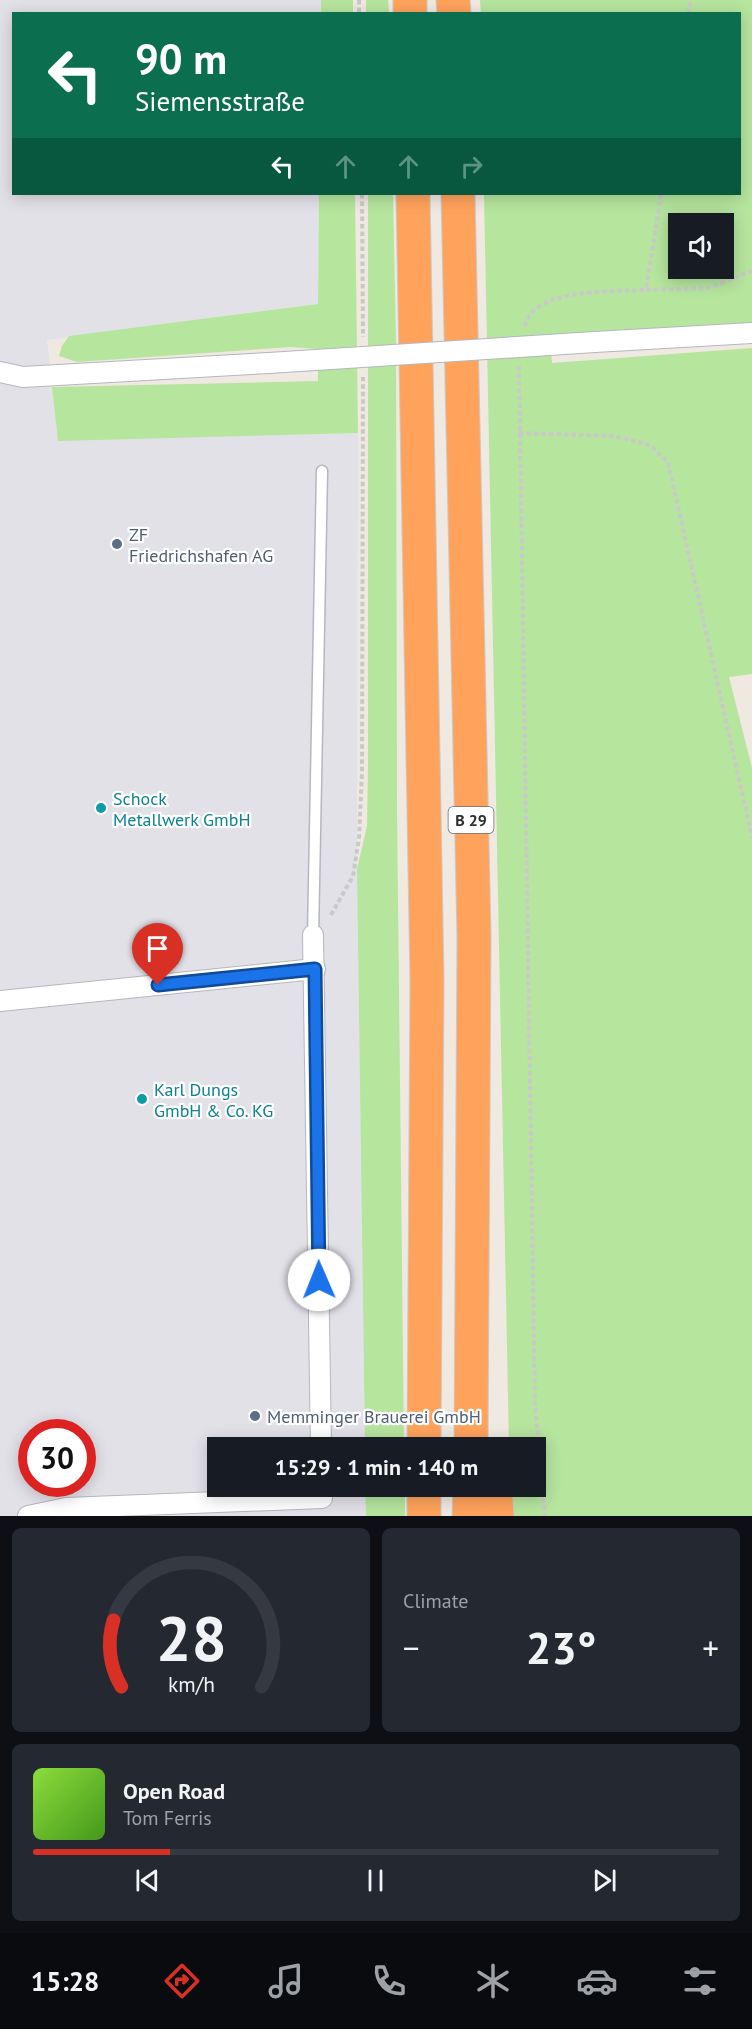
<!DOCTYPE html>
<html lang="en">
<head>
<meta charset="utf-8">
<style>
	body { margin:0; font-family:"PT Sans",sans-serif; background:#242831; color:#f1f3f6; height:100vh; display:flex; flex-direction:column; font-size:22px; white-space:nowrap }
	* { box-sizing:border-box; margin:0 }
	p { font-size:20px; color:#9ea1a6 }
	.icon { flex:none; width:33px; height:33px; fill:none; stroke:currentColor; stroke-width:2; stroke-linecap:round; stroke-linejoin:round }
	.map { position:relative; height:1516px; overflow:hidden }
	.panel { display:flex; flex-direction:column; gap:12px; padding:12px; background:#0d0f14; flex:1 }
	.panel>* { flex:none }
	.top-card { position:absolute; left:12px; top:12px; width:729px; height:183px; border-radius:0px; box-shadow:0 3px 15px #0003; background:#0b6e4f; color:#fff; overflow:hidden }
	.tools { position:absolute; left:668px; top:213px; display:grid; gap:12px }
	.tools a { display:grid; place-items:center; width:66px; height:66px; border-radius:0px; background:#171b24; box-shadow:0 3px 15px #0003; font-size:30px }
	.speed { position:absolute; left:18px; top:1419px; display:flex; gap:12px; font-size:30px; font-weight:700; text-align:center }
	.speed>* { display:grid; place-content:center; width:78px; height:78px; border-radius:50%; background:#171b24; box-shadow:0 3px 15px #0003; line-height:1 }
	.speed .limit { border:9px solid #d22; background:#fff; color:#111 }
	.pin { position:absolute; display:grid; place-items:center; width:51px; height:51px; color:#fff; margin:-62px -26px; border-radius:50% 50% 50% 0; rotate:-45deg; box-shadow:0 0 6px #0007 }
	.pin .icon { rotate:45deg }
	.me { position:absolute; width:66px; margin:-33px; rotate:359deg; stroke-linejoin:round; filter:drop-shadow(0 0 4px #0008) }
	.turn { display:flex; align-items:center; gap:21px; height:126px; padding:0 24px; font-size:27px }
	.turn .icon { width:78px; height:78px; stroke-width:2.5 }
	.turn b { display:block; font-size:42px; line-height:51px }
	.lanes { display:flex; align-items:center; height:57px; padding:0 24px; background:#0003; justify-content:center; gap:30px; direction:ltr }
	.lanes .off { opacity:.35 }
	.big { font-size:45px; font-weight:600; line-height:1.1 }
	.panel .card { flex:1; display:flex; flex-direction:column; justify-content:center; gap:9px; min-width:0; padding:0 21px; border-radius:9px; background:#242831 }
	.panel .dial { align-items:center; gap:0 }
	.dial svg { height:156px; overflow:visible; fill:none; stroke:#363941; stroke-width:7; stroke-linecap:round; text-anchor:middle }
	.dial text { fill:#f1f3f6; stroke:none }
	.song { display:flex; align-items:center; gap:18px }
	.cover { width:72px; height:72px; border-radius:9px; background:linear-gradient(135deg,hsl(90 70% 55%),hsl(100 70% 35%)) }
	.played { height:6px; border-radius:3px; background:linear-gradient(90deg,#d93025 20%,#363941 20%) }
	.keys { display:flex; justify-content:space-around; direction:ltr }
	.heat { display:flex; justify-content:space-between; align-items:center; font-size:33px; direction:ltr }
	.panel .tiles { flex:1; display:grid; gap:12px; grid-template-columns:1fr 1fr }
	.card:last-child { grid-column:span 2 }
	.trip { position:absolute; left:207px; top:1437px; width:339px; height:60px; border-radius:0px; background:#171b24; box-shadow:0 3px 15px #0003; font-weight:600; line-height:60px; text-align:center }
	.tab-bar { display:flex; height:96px; justify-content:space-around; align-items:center; background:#090b0e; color:#9ea1a6 }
	.tab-bar .icon { width:42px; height:42px }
	.tab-bar .on { color:#d93025 }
	.tab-bar b { font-size:27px; color:#f1f3f6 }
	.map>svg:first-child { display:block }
	.industrial { fill:#e3e1e8; fill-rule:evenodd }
	.green { fill:#b6e59e; fill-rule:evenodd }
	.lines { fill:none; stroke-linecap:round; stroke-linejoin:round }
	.lane-casing { stroke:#b4b7c1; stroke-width:13 }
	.street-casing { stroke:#b4b7c1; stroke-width:22 }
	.highway-casing { stroke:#c9c9c9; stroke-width:35 }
	.path { stroke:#c9c9c9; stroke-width:4; stroke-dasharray:4.5 3; stroke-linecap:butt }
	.lane { stroke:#fff; stroke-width:10 }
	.street { stroke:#fff; stroke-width:20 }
	.highway { stroke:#ffa35c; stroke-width:33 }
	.street-bridge-casing { stroke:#b4b7c1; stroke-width:22; stroke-linecap:butt }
	.street-bridge { stroke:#fff; stroke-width:20 }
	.route-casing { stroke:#114b97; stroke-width:15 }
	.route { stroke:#1a73e8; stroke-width:10 }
	.service-dot { fill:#5c6f8a; stroke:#fff; stroke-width:2 }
	.culture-dot { fill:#0f9aa8; stroke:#fff; stroke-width:2 }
	.labels { text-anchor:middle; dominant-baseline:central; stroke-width:4.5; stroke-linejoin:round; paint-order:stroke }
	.shield { fill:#fff; stroke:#6d6d6d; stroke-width:1.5 }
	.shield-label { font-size:16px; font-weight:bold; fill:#2e2e2e }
	.service-label { font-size:18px; fill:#4e5e75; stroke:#fff; text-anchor:start }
	.culture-label { font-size:18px; fill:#0d838f; stroke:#fff; text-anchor:start }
</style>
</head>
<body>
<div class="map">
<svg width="752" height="1516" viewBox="0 0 752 1516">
	<rect width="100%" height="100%" fill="#efe9e1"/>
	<path class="industrial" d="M0 0H321V14H14V194H319L318 304 47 340 58 440 358 433 357 869 365 1447 218 1448V1486L365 1487 366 1516H0ZM32 1432H82V1484H32Z"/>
	<g class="green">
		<rect x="321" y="0" width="32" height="13"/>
		<path d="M366 0H388L389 13H366Z"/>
		<path d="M480 0H752V324L550 337 552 363 752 348V674L729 677 752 768V1516H514L510 1487 536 1486V1448L509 1447 484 194H740V14L481 13ZM678 224H723V268H678Z"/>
		<path d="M319 194H355L358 433 58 441 52 387 318 381V349L290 347 77 362 59 356 62 346 69 336 318 304Z"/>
		<path d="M368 194H393L396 342 397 810 404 1447 365 1448 357 869 367 826 368 767Z"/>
		<path d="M365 1487H405V1516H366Z"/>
	</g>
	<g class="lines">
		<g class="lane-casing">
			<path id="lane" d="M313 935 322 471"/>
		</g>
		<g class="street-casing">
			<g id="street">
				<path d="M595 342 752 333"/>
				<path d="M0 372 23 377 269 363"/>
				<path d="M313 935 321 1448"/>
				<path d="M0 1001 315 969"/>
				<path d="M28 1516 66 1508 322 1498V1486"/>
			</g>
		</g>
		<g class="highway-casing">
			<g id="highway">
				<path d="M410 0V14"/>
				<path d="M453 0 454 14"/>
				<path d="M413 194 427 980 424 1448"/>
				<path d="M458 194 474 936 471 1448"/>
				<path d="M495 1486 497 1516"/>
				<path d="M424 1516V1486"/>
				<path d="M469 1516 470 1486"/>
			</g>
		</g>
		<g class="path">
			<path d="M359 0V14"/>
			<path d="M688 14 691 0"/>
			<path d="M362 194 363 337"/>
			<path d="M661 194 646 290 708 288 752 271"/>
			<path d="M525 326C533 287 615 292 646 290"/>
			<path d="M519 366 535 1406 545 1516"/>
			<path d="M519 433 614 436 650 445 668 462 752 837"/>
			<path d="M331 915 353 876 359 838 362 772 363 377"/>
		</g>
		<use href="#lane" class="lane"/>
		<use href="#street" class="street"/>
		<use href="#highway" class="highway"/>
		<g class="street-bridge-casing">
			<path id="street-bridge" d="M269 363 595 342"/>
		</g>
		<use href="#street-bridge" class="street-bridge"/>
	</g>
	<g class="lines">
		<g class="route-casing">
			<path id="route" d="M158 985 315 969 319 1280"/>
		</g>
		<use href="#route" class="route"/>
	</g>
	<g class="service-dot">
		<circle cx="117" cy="544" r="6"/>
		<circle cx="255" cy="1416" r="6"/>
	</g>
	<g class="culture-dot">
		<circle cx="101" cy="808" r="6"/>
		<circle cx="142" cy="1099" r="6"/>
	</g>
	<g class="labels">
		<rect class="shield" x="448.5" y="807" width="45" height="26" rx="4.5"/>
		<g class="shield-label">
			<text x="471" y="820">B 29</text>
		</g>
		<g class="service-label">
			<text x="129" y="534">ZF<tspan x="129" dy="21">Friedrichshafen AG</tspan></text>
			<text x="267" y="1416">Memminger Brauerei GmbH</text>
		</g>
		<g class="culture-label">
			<text x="113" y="798">Schock<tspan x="113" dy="21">Metallwerk GmbH</tspan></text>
			<text x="154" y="1089">Karl Dungs<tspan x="154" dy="21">GmbH &amp; Co. KG</tspan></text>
		</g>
	</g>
</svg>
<div class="tools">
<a><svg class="icon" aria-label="sound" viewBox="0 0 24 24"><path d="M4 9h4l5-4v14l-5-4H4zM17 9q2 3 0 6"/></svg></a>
</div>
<div class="speed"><div class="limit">30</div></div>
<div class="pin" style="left:158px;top:985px;background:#d93025"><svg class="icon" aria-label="arrive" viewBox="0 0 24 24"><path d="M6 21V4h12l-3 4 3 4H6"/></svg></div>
<svg class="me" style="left:319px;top:1280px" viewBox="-20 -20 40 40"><circle r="19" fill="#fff"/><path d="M0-13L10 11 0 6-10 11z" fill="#1a73e8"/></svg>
<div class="trip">15:29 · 1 min · 140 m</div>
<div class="top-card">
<div class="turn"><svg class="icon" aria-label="left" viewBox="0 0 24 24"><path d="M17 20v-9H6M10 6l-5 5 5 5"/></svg><div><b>90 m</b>Siemensstraße</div></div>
<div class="lanes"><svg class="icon" aria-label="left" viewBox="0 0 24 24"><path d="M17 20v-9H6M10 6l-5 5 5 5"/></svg><svg class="icon off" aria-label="ahead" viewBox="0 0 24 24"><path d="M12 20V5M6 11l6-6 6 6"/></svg><svg class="icon off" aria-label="ahead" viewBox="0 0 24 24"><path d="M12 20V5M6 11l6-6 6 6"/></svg><svg class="icon off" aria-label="right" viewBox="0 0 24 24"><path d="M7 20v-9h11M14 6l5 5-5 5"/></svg></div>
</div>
</div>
<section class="panel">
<div class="tiles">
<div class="card dial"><svg viewBox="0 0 100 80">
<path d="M14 69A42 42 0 1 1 86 69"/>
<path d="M14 69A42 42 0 0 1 10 35" stroke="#d93025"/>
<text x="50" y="56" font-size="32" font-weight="700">28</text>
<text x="50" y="72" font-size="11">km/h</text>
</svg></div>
<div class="card"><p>Climate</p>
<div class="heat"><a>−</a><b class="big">23°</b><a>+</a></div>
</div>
<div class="card">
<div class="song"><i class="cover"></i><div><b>Open Road</b><p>Tom Ferris</p></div></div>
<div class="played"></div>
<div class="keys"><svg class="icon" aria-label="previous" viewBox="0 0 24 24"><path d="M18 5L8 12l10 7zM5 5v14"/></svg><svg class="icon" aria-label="pause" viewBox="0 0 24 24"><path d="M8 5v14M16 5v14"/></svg><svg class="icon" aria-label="next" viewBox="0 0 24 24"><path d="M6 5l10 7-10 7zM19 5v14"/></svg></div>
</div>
</div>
</section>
<nav class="tab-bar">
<b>15:28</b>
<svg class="icon on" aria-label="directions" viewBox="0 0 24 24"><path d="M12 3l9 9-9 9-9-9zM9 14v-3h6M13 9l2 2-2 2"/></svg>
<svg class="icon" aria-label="music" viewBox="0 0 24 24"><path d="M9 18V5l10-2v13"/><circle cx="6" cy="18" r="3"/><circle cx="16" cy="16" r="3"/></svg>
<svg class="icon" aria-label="phone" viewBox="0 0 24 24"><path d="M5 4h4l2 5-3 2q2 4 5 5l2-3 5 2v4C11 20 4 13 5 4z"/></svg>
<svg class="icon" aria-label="climate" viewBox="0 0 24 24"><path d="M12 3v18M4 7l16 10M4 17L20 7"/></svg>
<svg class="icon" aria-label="car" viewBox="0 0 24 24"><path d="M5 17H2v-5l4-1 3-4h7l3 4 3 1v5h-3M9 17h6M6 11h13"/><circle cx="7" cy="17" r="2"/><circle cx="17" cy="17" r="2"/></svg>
<svg class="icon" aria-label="filters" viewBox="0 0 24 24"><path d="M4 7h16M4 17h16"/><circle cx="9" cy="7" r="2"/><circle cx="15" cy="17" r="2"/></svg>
</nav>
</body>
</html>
